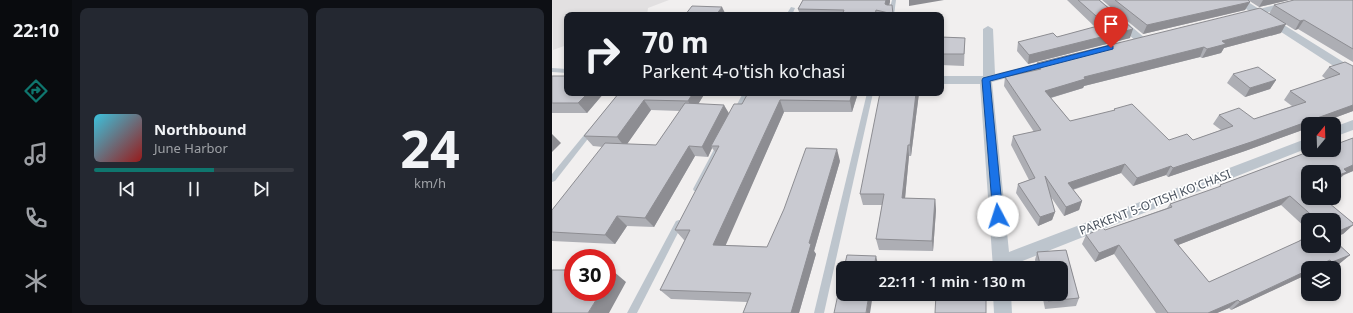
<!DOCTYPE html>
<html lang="en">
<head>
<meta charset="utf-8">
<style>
	body { margin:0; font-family:"Noto Sans",sans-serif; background:#242831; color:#f1f3f6; height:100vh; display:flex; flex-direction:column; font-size:15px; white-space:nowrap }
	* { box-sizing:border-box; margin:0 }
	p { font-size:13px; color:#9ea1a6 }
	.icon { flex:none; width:22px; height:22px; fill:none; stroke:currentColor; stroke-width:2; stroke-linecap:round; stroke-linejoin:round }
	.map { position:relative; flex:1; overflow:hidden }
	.details { display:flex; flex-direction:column; gap:8px; padding:8px; background:#0d0f14; width:480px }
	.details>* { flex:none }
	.guide { position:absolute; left:12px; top:12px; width:380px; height:84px; border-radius:8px; box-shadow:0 2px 6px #0003; background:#171b24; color:#f1f3f6; overflow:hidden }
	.needle { width:26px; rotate:19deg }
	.buttons { position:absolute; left:749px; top:117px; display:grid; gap:8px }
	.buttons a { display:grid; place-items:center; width:40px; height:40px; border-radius:8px; background:#171b24; box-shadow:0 2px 6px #0003; font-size:20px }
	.speed { position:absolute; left:12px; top:249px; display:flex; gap:8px; font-size:20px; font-weight:700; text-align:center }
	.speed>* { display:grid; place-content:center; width:52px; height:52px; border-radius:50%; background:#171b24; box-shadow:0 2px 6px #0003; line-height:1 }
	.speed .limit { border:6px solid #d22; background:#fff; color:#111 }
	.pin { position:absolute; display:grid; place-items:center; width:34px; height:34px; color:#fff; margin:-41px -17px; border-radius:50% 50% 50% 0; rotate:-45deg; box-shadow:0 0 4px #0007 }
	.pin .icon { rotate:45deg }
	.me { position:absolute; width:44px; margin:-22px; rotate:355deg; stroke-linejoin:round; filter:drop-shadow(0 0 3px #0008) }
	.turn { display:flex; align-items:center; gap:14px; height:84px; padding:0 12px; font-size:18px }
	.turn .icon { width:52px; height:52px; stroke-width:2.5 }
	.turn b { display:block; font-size:28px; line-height:34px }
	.details .card { flex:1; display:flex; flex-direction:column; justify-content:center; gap:6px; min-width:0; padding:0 14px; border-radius:8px; background:#242831 }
	.details .dial { align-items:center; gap:0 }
	.dial b { font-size:52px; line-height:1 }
	.song { display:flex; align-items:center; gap:12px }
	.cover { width:48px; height:48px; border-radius:6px; background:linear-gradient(135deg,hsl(190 70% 55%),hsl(0 70% 35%)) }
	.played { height:4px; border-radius:2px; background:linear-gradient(90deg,#0f766e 60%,#363941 60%) }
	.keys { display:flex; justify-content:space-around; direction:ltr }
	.details .tiles { flex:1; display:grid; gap:8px; grid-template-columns:repeat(2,1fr) }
	.trip { position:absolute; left:284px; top:261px; width:232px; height:40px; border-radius:8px; background:#171b24; box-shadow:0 2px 6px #0003; font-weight:600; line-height:40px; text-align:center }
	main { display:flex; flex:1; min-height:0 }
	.menu { display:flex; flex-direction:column; width:72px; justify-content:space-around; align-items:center; background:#090b0e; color:#9ea1a6 }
	.menu .icon { width:28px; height:28px }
	.menu .active { color:#0f766e }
	.menu b { font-size:18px; color:#f1f3f6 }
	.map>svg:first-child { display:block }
	.education { fill:#e2e0e1 }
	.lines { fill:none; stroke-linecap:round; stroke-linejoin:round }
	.lane { fill:#bdc5cd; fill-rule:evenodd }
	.street { fill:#bdc5cd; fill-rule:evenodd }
	.wall { fill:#adaeb4; fill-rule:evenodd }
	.shaded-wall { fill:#8d8d92 }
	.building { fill:#c9cad1; stroke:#8d8d92 }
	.route { fill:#1a73e8; stroke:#114b97 }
	.labels { text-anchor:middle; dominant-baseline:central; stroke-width:3.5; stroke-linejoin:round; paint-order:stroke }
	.street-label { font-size:12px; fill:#47505c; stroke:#fff }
</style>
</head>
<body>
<main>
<nav class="menu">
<b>22:10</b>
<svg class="icon active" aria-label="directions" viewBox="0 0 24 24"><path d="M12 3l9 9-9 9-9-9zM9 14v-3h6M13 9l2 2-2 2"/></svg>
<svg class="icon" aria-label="music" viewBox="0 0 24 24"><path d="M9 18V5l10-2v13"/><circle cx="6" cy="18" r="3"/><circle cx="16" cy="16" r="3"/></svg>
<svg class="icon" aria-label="phone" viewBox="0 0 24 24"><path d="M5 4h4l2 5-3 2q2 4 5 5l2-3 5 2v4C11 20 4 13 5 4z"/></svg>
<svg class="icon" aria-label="climate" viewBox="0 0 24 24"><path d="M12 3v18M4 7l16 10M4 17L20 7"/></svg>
</nav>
<section class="details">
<div class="tiles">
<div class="card">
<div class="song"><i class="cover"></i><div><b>Northbound</b><p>June Harbor</p></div></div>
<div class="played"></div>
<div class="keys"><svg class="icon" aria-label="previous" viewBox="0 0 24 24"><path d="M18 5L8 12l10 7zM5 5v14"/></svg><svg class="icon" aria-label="pause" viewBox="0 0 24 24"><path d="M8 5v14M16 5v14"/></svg><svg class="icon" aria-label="next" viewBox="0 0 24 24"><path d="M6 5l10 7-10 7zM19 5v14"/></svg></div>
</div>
<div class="card dial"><b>24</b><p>km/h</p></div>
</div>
</section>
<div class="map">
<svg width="801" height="313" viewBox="0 0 801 313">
	<rect width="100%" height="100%" fill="#f1efef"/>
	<path class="education" d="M0 0H117L96 8 95 15H15V45L1 50Z"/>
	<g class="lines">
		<g class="lane">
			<path d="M340 0H344L342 15H336Z"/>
			<path d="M239 7 243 8 240 15H234Z"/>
			<path d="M0 68 15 69V73L0 72Z"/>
			<path d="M191 93H197L186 114H182L181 112Z"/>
			<path d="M315 93H321L272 313H262Z"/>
			<path d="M37 129H41L42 131 3 181 0 182V174Z"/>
			<path d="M166 142H170L171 144 148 191H142L141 189Z"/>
			<path d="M127 220 130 221 131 223 85 313H75L124 221Z"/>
		</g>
		<g class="street">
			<path d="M537 0H548L593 38 594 40 593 42H585Z"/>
			<path d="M681 0H693L707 9 743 0H760L758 2 713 13 801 68V77L797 76 703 15 693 18 689 17 688 15 689 13 697 11Z"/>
			<path d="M436 26 441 29 443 74 502 59 506 60 508 62 506 64 440 82 457 252 756 138V148L458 266 459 268H441L428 84H389V76H431V29Z"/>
			<path d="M801 120V130L782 137V127Z"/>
			<path d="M441 294H459L460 313H442Z"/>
		</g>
	</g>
	<g class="wall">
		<path d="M251 0H338L337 5H340L341 15H248L246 9Z"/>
		<path d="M515 0H547L578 38 476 64 465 51 466 42 505 37 543 27Z"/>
		<path d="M550 0H696L698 2 693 10 591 34Z"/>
		<path d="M696 0H737L707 7Z"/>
		<path d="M801 0V62L746 29 743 30 717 14 722 5Z"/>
		<path d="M729 33 672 48 669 53 650 58 648 57 532 86 531 88 499 98 518 121 562 111V109L617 140H641L669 130 661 124 667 115 702 119 740 106 732 100 738 91 774 79 770 76 777 67 801 66V111L766 124H756V128L693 151 616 177 614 175 581 186 569 173 521 190 530 201 527 210 512 216 499 197 503 212 500 220 486 226 464 193 466 184 477 180 459 145 461 136 482 132 452 86 453 77 484 70 485 63Z"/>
		<path d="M389 37 413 38 412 66 389 65Z"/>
		<path d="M681 74 724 80 718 89 693 97 675 83Z"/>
		<path d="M0 76 52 93 35 113H0Z"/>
		<path d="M67 93H153L146 104 177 113 190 104 196 93H306L300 112H232L173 245 215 247 288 161 262 251 264 254 247 313H191L195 302 119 299 108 290 133 240H132L123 230 164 153 160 148 156 157 143 156 102 227 75 226 63 244 0 241V210L51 147 41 146 32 136ZM99 110 128 111 104 145 75 144Z"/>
		<path d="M367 93 359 156H357L353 198 383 199 384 210 381 251 327 250 324 239 330 205H311L308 194Z"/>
		<path d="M801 138V171L792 175 785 181 782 183V172H756V198H771L801 223V225L791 234 782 237V220H756V230L729 205 626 245 657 282 746 242 752 236 756 234V246H782V240L798 255 787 264 777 268H756V274L679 310 677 308 665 313H604L562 254 543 262 530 244 534 235 551 228 553 230 615 208 618 204 666 188 668 185 761 150 768 151 769 150H782V145Z"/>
		<path d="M514 250 527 298 524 306 493 309 490 294H509V268H485L483 260 485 252Z"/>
	</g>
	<g class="shaded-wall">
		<path d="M334 0H338V2L335 13 333 4Z"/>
		<path d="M357 0H392L357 6Z"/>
		<path d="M711 0H737L707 7Z"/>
		<path d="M698 2 693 10 591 34 595 25Z"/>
		<path d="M170 7 174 15H164Z"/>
		<path d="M752 20 746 29 743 30 748 21Z"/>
		<path d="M734 24 729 33 672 48 669 53 650 58 655 49 670 41Z"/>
		<path d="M581 29 578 38 476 64 477 55Z"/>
		<path d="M652 47 648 57 532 86 531 88 491 100 493 91 532 77Z"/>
		<path d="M724 80 718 89 693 97 698 88Z"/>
		<path d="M36 93H52L35 113 26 103Z"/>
		<path d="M141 93H153L142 111 136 101Z"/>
		<path d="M300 93H306L300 112 298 101Z"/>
		<path d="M364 93H367L359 156 358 145Z"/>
		<path d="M92 100 99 110 73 147 65 137Z"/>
		<path d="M228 100 232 112 169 256 161 245Z"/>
		<path d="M172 105 178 115 159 146 160 148 156 157 150 147Z"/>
		<path d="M801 105V111L766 124H756V128L693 151 616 177 621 168Z"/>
		<path d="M0 134 9 143 0 152Z"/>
		<path d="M356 145 357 156 352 209 350 198Z"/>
		<path d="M137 146 143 156 102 227 93 218Z"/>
		<path d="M285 149 288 161 262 251 264 254 247 313H239L257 243Z"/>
		<path d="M573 164 569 173 513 192 516 183Z"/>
		<path d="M801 165V171L791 175 785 181 782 183V177L792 169Z"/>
		<path d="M619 166 614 175 581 186 585 178Z"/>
		<path d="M738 196 729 205 616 249 622 240Z"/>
		<path d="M383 199 384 210 381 251 380 241Z"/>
		<path d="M530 201 527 210 512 216 514 207Z"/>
		<path d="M503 212 500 220 486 226 488 217Z"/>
		<path d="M65 216 75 226 63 244 53 235Z"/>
		<path d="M801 225 791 234 782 237V233Z"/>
		<path d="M567 245 562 254 543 262 547 253Z"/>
		<path d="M798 255 787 264 777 268H773L780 262Z"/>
		<path d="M324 256 326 264 325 268H322Z"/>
		<path d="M778 260 768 268H761Z"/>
		<path d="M756 270V274L679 310 688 302Z"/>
		<path d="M61 271 74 282 57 313H36L49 292H55V281Z"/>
		<path d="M317 294H321L318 313H314Z"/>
		<path d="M686 300 677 308 665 313H656Z"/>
	</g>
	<g class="building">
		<path d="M251 0H334L333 4 335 5H340L341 14 324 10 323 15H290L292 10 246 9Z"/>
		<path d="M526 0H547L581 29 477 55 466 42 501 33 505 37 553 24Z"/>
		<path d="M563 0H696L698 2 595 25Z"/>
		<path d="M742 0H801V49L752 20 748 21 722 5Z"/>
		<path d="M140 6 170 7 164 15H133Z"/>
		<path d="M708 8 734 24 670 41 674 44 655 49 652 47 532 77 533 79 493 91 518 121 563 110 562 109 580 104 617 140 635 134 641 140 681 126 667 115 687 108 702 119 754 102 738 91 788 74 777 67 793 62 801 66V105L699 142 621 168 619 166 585 178 573 164 516 183 530 201 514 207 493 176 503 212 488 217 466 184 483 178 461 136 489 130 453 77 489 69 485 63Z"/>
		<path d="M389 37 413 38 412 54H389Z"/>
		<path d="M706 67 724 80 698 88 681 74Z"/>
		<path d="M0 76H15V93H36L26 103H0Z"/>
		<path d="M67 93H141L136 101 92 100 65 137 32 136Z"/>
		<path d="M196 93H300L298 101 228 100 161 245 215 247 232 209 254 148 285 149 257 243 259 244 239 313H191L199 293 108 290 138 230H123L167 146H159L182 104H190Z"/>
		<path d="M328 93H364L358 145H356L350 198 383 199 380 241 324 239 332 194H308Z"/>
		<path d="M133 103 172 105 150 147 137 146 93 218 65 216 53 235 0 232V210L53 143 104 145Z"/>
		<path d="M801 138V165L792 169 795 172 782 177V172H756V198H771L801 223V225L782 233V220H765L738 196 622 240 657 282 754 238 752 236 756 234V246H782V240L798 255 780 262 778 260 761 268H756V270L688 302 686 300 656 313H616L567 245 547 253 534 235 551 228 553 230 620 207 618 204 669 186 668 185 761 150 768 151 769 150H782V145Z"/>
		<path d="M514 250 527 298 496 301 495 294H509V268H489L485 252Z"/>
		<path d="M295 255 324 256 322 268H292Z"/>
		<path d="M386 263 433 264V268H386Z"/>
		<path d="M0 270H21V292H49L36 313H0Z"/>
		<path d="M55 270 61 271 55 281Z"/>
		<path d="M291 271V294H317L314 313H282Z"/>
		<path d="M384 294H434V313H383Z"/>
	</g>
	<path class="route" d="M559 45 561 46V49L438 81 451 216 449 219 446 220 442 219 441 216 430 80 431 78Z"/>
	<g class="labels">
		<g class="street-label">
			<text transform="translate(603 202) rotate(-21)">PARKENT 5-O'TISH KO'CHASI</text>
		</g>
	</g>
</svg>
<div class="buttons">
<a><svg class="needle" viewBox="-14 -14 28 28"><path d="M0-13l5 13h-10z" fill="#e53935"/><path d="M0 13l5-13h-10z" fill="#9ea1a6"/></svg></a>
<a><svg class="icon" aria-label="sound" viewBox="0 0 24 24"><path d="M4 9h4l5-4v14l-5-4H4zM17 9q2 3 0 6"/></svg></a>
<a><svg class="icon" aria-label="search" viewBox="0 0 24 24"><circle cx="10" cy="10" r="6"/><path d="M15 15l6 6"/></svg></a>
<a><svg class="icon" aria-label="layers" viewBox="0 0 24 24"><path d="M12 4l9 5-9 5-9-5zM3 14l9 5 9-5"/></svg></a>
</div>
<div class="speed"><div class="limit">30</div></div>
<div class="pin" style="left:559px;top:48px;background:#d93025"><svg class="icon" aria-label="arrive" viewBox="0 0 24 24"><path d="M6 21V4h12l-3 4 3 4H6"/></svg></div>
<svg class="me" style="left:446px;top:216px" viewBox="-20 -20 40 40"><circle r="19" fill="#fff"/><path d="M0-13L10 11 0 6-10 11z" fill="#1a73e8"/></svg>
<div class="trip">22:11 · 1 min · 130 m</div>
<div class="guide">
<div class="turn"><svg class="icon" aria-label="right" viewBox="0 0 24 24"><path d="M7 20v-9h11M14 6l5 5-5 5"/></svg><div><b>70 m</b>Parkent 4-o'tish ko'chasi</div></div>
</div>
</div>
</main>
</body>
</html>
